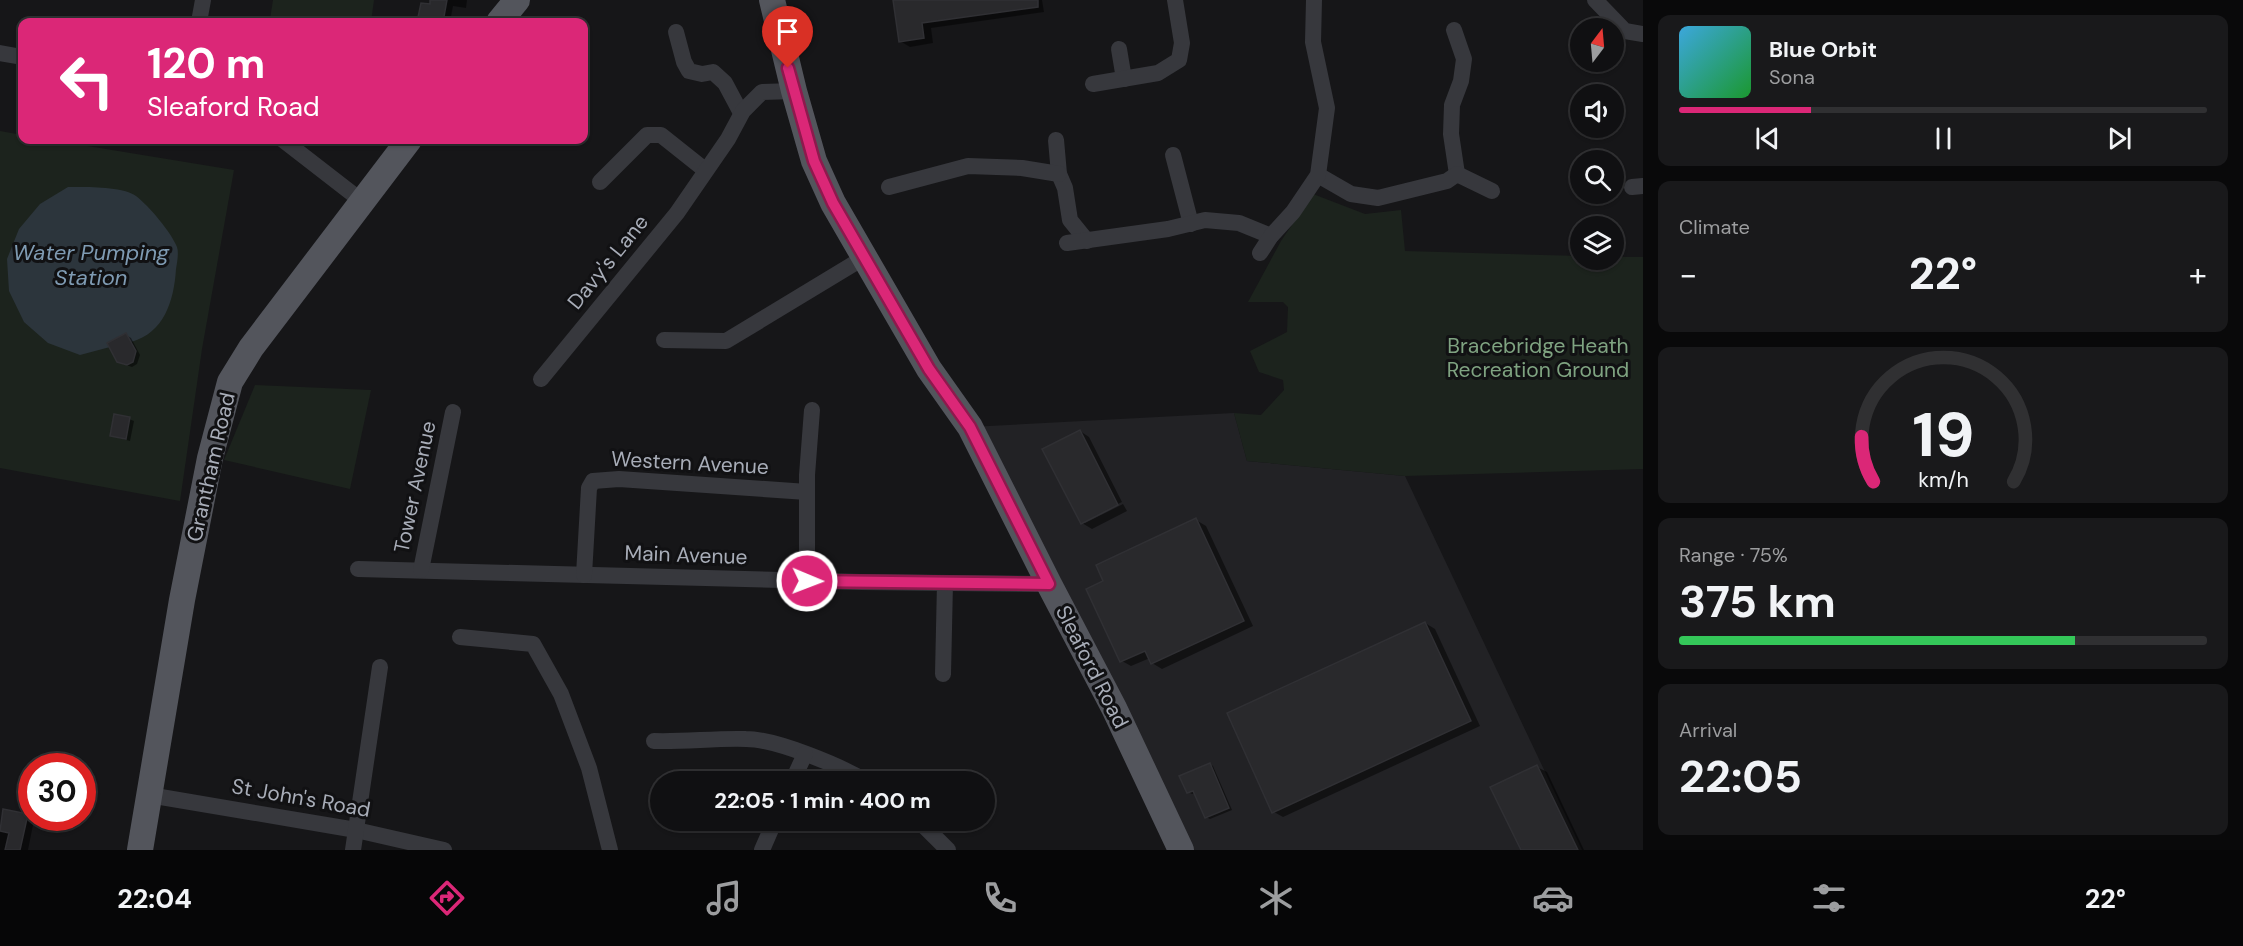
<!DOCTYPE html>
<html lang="en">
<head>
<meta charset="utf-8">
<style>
	body { margin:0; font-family:"DM Sans",sans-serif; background:#19191b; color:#f1f3f6; height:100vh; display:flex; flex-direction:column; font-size:22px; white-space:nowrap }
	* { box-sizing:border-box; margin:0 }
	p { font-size:20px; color:#9c9d9f }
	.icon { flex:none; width:33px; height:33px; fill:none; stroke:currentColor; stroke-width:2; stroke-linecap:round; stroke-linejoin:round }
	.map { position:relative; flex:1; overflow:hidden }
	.side { display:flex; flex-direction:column; gap:15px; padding:15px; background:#09090a; width:600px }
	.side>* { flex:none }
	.hud { position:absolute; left:18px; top:18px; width:570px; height:126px; border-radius:12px; box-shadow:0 2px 4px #0004,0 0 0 2px #303032; background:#db2777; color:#fff; overflow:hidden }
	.needle { width:39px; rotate:16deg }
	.tools { position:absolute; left:1570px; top:18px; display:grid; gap:12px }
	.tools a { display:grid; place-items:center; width:54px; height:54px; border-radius:50%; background:#101012; box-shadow:0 2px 4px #0004,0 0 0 2px #303032; font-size:30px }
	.speed { position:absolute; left:18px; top:753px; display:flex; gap:12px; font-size:30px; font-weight:700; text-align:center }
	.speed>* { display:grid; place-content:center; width:78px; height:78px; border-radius:50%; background:#101012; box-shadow:0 2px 4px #0004,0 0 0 2px #303032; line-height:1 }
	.speed .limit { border:9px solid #d22; background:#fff; color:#111 }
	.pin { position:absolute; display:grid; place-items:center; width:51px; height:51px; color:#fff; margin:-62px -26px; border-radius:50% 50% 50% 0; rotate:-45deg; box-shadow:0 0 6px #0007 }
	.pin .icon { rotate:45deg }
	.me { position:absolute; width:66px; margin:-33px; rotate:91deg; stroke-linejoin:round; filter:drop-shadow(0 0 4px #0008) }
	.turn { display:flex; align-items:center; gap:21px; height:126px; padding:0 30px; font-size:27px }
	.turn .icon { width:78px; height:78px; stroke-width:2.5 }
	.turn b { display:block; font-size:42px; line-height:51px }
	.big { font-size:45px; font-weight:700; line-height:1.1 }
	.side .card { flex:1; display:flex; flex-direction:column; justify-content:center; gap:9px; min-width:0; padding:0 21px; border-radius:12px; background:#19191b }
	.side .dial { align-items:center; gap:0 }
	.dial svg { height:156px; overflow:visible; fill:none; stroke:#303032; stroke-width:7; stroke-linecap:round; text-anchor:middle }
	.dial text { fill:#f1f3f6; stroke:none }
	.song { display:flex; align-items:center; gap:18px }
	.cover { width:72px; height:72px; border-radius:9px; background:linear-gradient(135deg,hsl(200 70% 55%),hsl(130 70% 35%)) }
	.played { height:6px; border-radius:3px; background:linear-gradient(90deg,#db2777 25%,#303032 25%) }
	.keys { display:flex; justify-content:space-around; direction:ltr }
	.heat { display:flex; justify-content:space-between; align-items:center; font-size:33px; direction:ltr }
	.charge { height:9px; border-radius:4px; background:linear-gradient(90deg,#34c759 75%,#303032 0) }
	.trip { position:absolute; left:650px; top:771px; width:345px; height:60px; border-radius:30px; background:#101012; box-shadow:0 2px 4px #0004,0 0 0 2px #303032; font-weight:700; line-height:60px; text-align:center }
	.dock { display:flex; height:96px; justify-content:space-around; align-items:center; background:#060607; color:#9c9d9f }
	.dock .icon { width:42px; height:42px }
	.dock .on { color:#db2777 }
	.dock b { font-size:27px; color:#f1f3f6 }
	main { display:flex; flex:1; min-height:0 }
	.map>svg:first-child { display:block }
	.built { fill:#222225 }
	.green { fill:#1c231d }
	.water { fill:#2c353c }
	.shadow { fill:#0007 }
	.building { fill:#29292c; stroke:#303034; stroke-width:1.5 }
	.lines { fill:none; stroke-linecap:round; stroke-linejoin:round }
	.minor { stroke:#37383d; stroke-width:16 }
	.primary { stroke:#53555c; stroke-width:26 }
	.route-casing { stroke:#8e194d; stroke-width:15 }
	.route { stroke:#db2777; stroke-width:10 }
	.labels { text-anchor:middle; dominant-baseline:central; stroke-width:6; stroke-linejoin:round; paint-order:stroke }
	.street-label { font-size:21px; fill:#a8adb8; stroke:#111113 }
	.park-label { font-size:21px; fill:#7fa381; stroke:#111113 }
	.water-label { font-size:22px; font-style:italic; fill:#7f9bb3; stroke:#111113 }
</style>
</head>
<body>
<main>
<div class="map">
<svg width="1643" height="850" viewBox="0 0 1643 850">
	<rect width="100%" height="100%" fill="#161618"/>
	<path class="built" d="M1234 413 1247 461 1405 476 1582 850H1181L970 427Z"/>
	<g class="green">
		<path d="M273 0H374L371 22H293L270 19Z"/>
		<path d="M0 131 22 135V140H51L234 170 202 349 180 501 0 468Z"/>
		<path d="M1313 194 1365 214 1401 210 1405 251 1581 256V260H1614V257H1643V469L1405 476 1247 461 1234 413 1261 415 1284 390 1283 380 1259 372 1250 351 1287 332 1288 307 1283 302H1248L1281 241Z"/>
		<path d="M255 385 371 390 350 489 224 460Z"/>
	</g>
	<path class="water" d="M68 187C86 187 122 186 136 196 149 206 171 232 177 247 179 253 177 263 176 269 174 301 164 333 131 342L126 333 110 347 80 355 48 343 24 322 9 291 7 259 19 229 40 204Z"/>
	<g class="shadow">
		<path d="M432 0H467L466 8 453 6 450 22H419L422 4 431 6Z"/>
		<path d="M895 0H1042L1044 12 931 28 933 43 910 47 900 41Z"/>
		<path d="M126 335 131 338 140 355 137 364 132 367 123 364Z"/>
		<path d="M129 419 134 421 130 441 111 436Z"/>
		<path d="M1080 431 1089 437 1122 502 1085 520V523L1123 504 1127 511 1092 529 1082 523Z"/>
		<path d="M1196 520 1206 526 1253 626 1162 669 1152 663 1150 658 1131 666 1122 661 1105 582Z"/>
		<path d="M1425 623 1435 629 1480 726 1283 817 1274 812Z"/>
		<path d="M1210 764 1213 766 1232 810 1210 819 1206 817 1195 793 1192 794 1188 792Z"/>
		<path d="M1537 767 1547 772 1584 850H1523Z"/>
		<path d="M4 811 27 816 34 820 28 850H0V830Z"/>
	</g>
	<g class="building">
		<path d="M430 0H447L443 22H417L421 3 430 4Z"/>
		<path d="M893 0H1038V7L922 23 924 38 899 42Z"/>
		<path d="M126 333 136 351 133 362 127 365 117 362 107 343Z"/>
		<path d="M114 414 130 417 126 439 110 436Z"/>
		<path d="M1080 430 1118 505 1081 524 1042 449Z"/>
		<path d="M1196 518 1244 621 1151 664 1145 651 1120 662 1086 589 1103 581 1096 565Z"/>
		<path d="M1425 622 1471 721 1272 813 1227 713Z"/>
		<path d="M1210 763 1229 808 1205 818 1193 791 1187 793 1179 776Z"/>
		<path d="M1537 765 1578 850H1521L1490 787Z"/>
		<path d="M3 809 28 814 20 850H5L9 833 0 831Z"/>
	</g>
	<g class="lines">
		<g class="minor">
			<path d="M1595 0 1625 31 1643 34"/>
			<path d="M199 22 203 0"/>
			<path d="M1454 30 1464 59 1461 81 1452 105 1451 134 1457 174"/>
			<path d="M676 32 684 62 689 71 702 74 713 72 725 83 741 113"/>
			<path d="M1119 49 1124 79"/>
			<path d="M0 53 22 57"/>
			<path d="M1093 84 1158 73 1179 60 1182 43 1175 0"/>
			<path d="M283 140 363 202"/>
			<path d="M1056 140 1059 174 1065 188 1070 220 1087 241"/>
			<path d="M1173 155 1191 224"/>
			<path d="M1318 175 1351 194 1378 198 1447 181 1457 174 1492 191"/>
			<path d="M600 182 647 135H661L705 170"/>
			<path d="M889 187 968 166 1022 168 1059 174"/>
			<path d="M1632 187 1643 186"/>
			<path d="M1067 243 1168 229 1205 220 1239 223 1271 236"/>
			<path d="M1260 253 1271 236 1293 212 1318 175 1327 108 1313 42 1314 0"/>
			<path d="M664 340 726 341 865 257"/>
			<path d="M541 379 677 213 728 139 743 111 762 92 794 91"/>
			<path d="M358 569 861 582 1049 584"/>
			<path d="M421 570 453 412"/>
			<path d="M584 575 589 488 593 481 619 479 807 492"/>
			<path d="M807 581V475L812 410"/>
			<path d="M460 637 533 644 561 694 589 768 610 850"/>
			<path d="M943 674 945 583"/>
			<path d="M654 741C685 742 715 738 746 739 776 739 841 766 867 782"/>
			<path d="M792 782 805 754"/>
			<path d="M149 795 356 830 444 850"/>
			<path d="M918 820 948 850"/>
			<path d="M353 850 380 667"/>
			<path d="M762 850 775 820"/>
		</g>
		<g class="primary">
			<path d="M772 0 794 91 814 161 833 203 929 369 970 427 1049 584 1114 708 1181 850"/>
			<path d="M499 22 517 0"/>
			<path d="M140 850 182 600 210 458 230 382 251 348 409 140"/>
		</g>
	</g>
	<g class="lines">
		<g class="route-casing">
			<path id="route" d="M788 68 814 161 833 203 929 369 970 427 1049 584 807 581"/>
		</g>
		<use href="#route" class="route"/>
	</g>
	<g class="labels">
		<g class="street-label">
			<text transform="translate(608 262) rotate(-51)">Davy's Lane</text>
			<text transform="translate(690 463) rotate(3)">Western Avenue</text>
			<text transform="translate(211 467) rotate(-77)">Grantham Road</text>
			<text transform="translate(415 487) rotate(-78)">Tower Avenue</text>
			<text transform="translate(686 555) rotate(2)">Main Avenue</text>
			<text transform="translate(1092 667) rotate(63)">Sleaford Road</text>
			<text transform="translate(301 798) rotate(10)">St John's Road</text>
		</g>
		<g class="park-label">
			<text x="1538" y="346">Bracebridge Heath<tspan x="1538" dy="24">Recreation Ground</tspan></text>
		</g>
		<g class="water-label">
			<text x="91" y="252">Water Pumping<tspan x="91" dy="25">Station</tspan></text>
		</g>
	</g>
</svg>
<div class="tools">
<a><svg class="needle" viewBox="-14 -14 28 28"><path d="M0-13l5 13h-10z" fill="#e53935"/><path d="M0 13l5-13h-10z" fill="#9c9d9f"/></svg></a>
<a><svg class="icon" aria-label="sound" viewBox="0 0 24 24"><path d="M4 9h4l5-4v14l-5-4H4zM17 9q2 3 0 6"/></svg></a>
<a><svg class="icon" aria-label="search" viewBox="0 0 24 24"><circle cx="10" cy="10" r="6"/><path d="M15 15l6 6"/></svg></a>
<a><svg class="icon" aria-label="layers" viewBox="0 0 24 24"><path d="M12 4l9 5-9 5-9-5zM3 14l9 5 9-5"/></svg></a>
</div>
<div class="speed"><div class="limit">30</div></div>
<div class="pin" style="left:788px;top:68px;background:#d93025"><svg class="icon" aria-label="arrive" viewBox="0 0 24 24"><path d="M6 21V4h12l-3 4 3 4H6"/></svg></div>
<svg class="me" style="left:807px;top:581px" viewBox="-20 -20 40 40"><circle r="17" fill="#db2777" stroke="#fff" stroke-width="3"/><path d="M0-11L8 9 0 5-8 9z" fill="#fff"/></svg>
<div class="trip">22:05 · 1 min · 400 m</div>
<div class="hud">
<div class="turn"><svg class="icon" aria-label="left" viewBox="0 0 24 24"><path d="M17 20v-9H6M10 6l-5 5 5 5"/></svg><div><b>120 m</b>Sleaford Road</div></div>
</div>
</div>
<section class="side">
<div class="card">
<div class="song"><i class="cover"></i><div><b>Blue Orbit</b><p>Sona</p></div></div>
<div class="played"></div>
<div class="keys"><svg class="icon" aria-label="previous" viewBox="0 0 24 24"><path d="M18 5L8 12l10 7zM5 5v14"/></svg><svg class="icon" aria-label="pause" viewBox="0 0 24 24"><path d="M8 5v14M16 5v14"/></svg><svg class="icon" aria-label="next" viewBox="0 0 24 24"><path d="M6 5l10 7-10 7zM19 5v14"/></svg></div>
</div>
<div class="card"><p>Climate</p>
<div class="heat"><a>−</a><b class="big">22°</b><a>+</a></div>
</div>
<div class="card dial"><svg viewBox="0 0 100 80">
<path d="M14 69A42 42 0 1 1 86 69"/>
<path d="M14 69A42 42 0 0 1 8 46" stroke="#db2777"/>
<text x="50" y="56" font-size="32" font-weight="700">19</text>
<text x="50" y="72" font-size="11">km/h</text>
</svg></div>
<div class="card"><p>Range · 75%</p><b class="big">375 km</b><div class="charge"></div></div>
<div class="card"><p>Arrival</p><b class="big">22:05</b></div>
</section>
</main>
<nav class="dock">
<b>22:04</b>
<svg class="icon on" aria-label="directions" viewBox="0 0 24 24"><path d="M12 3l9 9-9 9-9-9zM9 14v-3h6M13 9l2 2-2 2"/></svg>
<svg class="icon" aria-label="music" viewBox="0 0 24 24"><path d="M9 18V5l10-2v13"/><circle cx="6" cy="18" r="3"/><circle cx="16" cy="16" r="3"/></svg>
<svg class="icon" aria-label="phone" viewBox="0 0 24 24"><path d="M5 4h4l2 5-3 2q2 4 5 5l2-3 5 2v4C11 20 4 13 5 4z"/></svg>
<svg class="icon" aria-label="climate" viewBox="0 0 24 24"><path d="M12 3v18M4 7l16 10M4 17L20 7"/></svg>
<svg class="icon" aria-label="car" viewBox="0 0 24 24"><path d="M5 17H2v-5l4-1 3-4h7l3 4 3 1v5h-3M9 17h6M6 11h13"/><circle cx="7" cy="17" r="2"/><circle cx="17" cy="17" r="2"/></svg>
<svg class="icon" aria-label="filters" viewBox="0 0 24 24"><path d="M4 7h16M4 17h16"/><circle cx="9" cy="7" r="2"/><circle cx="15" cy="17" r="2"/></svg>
<b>22°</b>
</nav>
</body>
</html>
